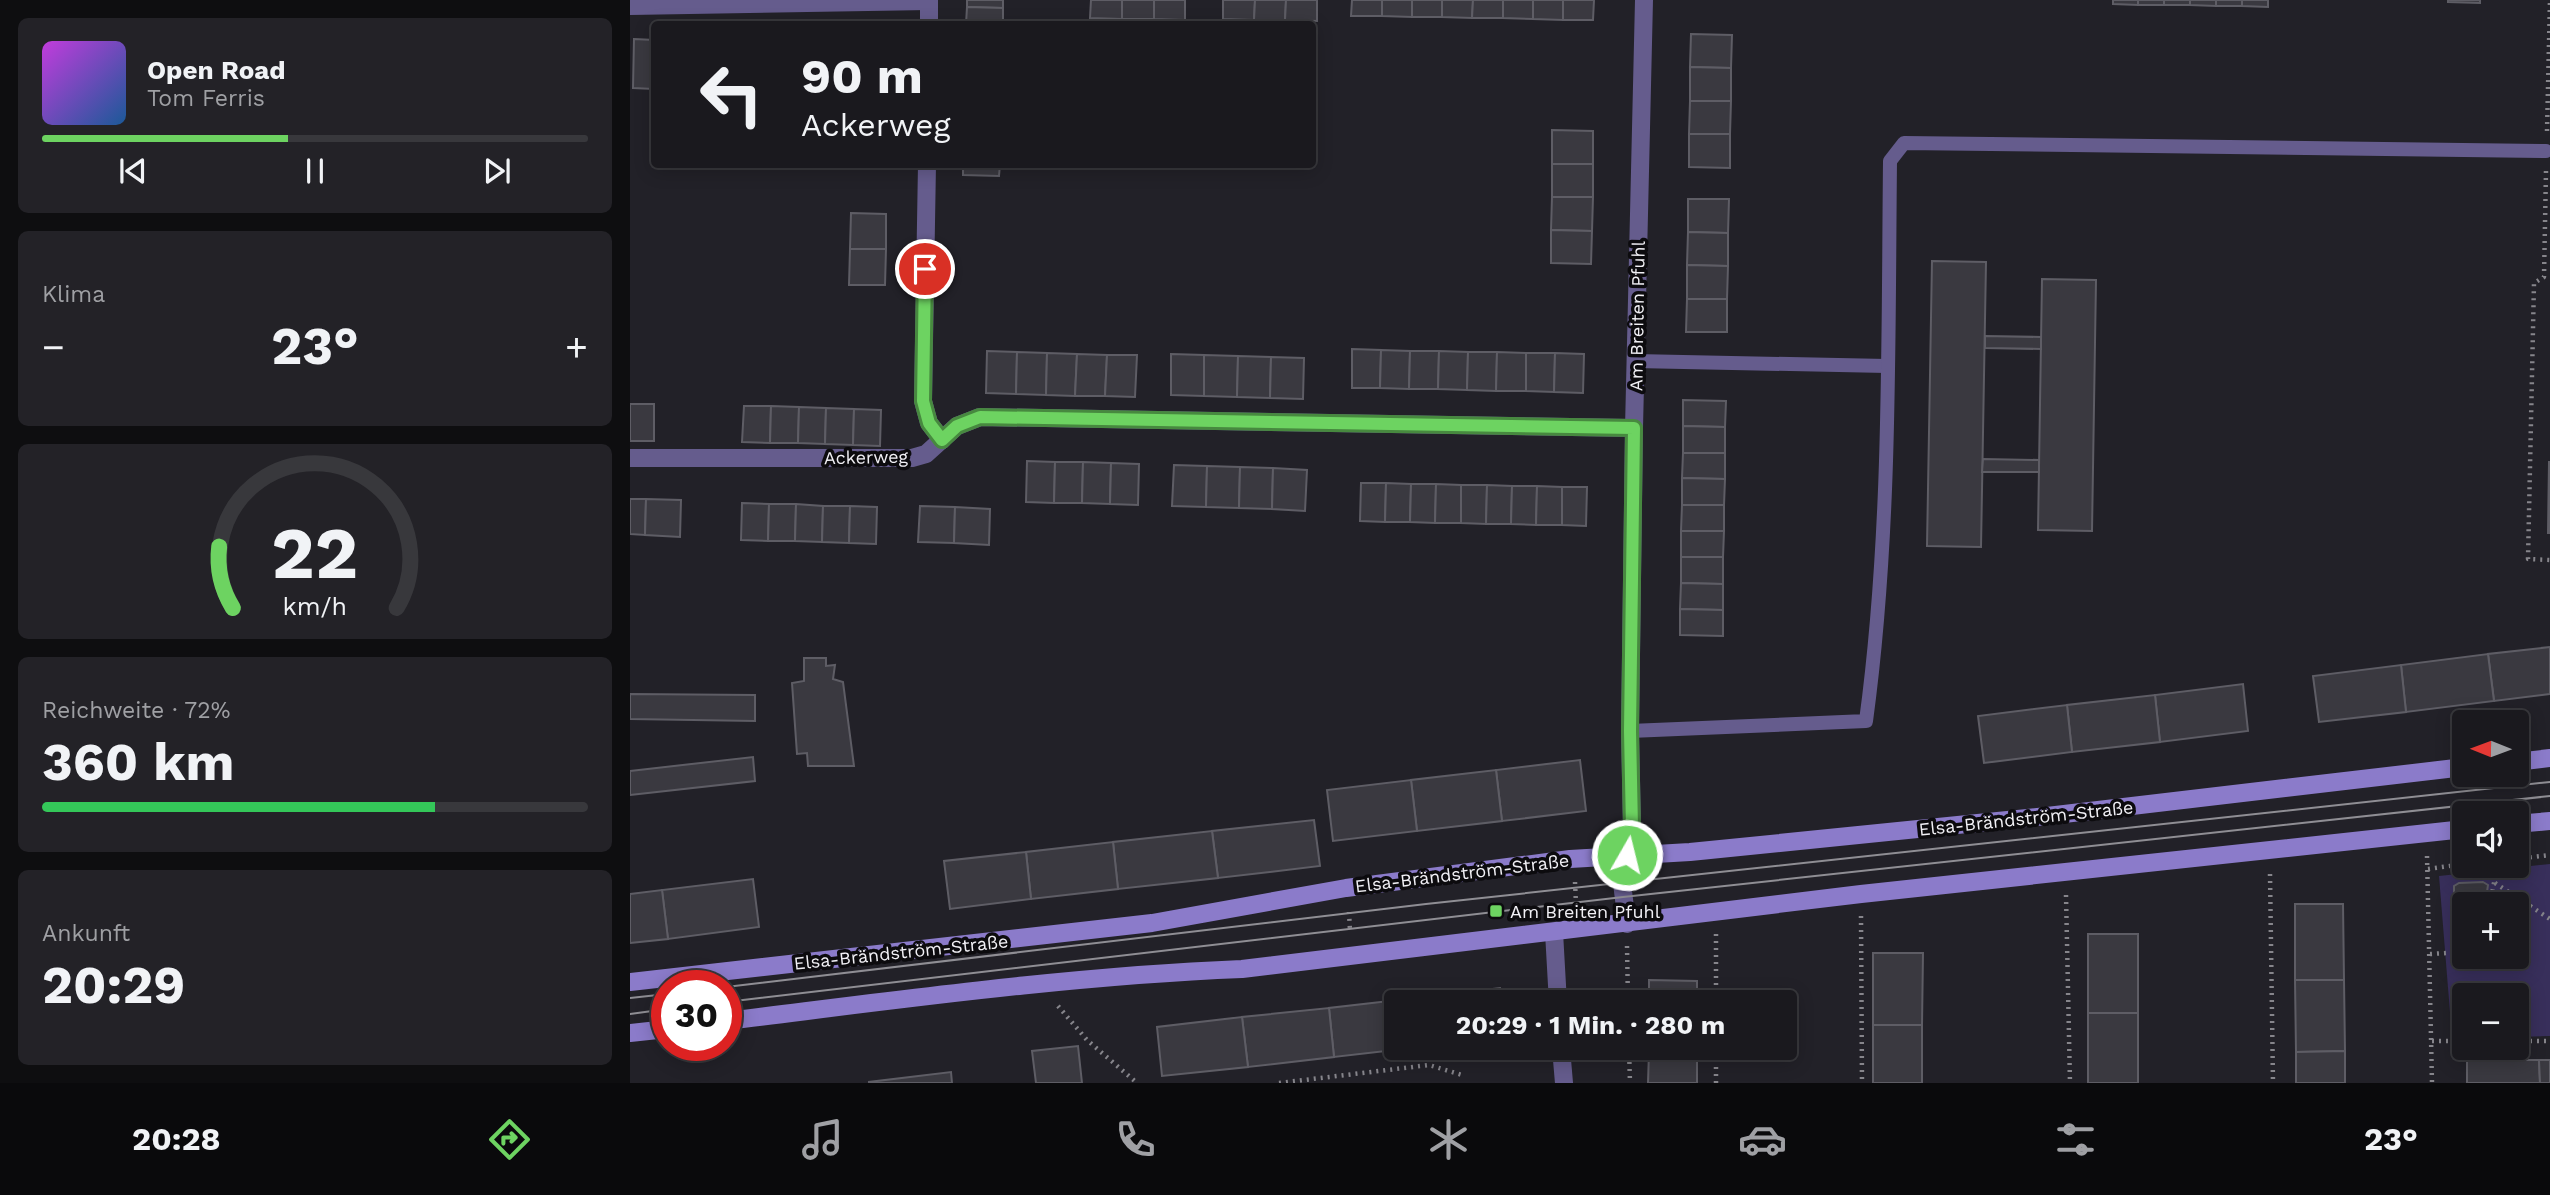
<!DOCTYPE html>
<html lang="de">
<head>
<meta charset="utf-8">
<style>
	body { margin:0; font-family:"Work Sans",sans-serif; background:#232227; color:#f1f3f6; height:100vh; display:flex; flex-direction:column; font-size:26px; white-space:nowrap }
	* { box-sizing:border-box; margin:0 }
	p { font-size:23px; color:#9fa0a4 }
	.icon { flex:none; width:38px; height:38px; fill:none; stroke:currentColor; stroke-width:2; stroke-linecap:round; stroke-linejoin:round }
	.map { position:relative; flex:1; overflow:hidden }
	.drawer { display:flex; flex-direction:column; gap:18px; padding:18px; background:#0e0e10; width:630px }
	.drawer>* { flex:none }
	.banner { position:absolute; left:21px; top:21px; width:665px; height:147px; border-radius:7px; box-shadow:0 4px 18px #0003,0 0 0 2px #38383c; background:#1a191e; color:#f1f3f6; overflow:hidden }
	.needle { width:46px; rotate:271deg }
	.fabs { position:absolute; left:1822px; top:710px; display:grid; gap:14px }
	.fabs a { display:grid; place-items:center; width:77px; height:77px; border-radius:7px; background:#1a191e; box-shadow:0 4px 18px #0003,0 0 0 2px #38383c; font-size:35px }
	.speed { position:absolute; left:21px; top:970px; display:flex; gap:14px; font-size:35px; font-weight:700; text-align:center }
	.speed>* { display:grid; place-content:center; width:91px; height:91px; border-radius:50%; background:#1a191e; box-shadow:0 4px 18px #0003,0 0 0 2px #38383c; line-height:1 }
	.speed .limit { border:10px solid #d22; background:#fff; color:#111 }
	.pin { position:absolute; display:grid; place-items:center; width:60px; height:60px; color:#fff; margin:-30px; border:4px solid #fff; border-radius:50%; box-shadow:0 2px 7px #0007 }
	.me { position:absolute; width:77px; margin:-38px; rotate:8deg; stroke-linejoin:round; filter:drop-shadow(0 0 5px #0008) }
	.turn { display:flex; align-items:center; gap:24px; height:147px; padding:0 35px; font-size:32px }
	.turn .icon { width:91px; height:91px; stroke-width:2.5 }
	.turn b { display:block; font-size:49px; line-height:60px }
	.big { font-size:52px; font-weight:700; line-height:1.1 }
	.drawer .card { flex:1; display:flex; flex-direction:column; justify-content:center; gap:10px; min-width:0; padding:0 24px; border-radius:10px; background:#232227 }
	.drawer .dial { align-items:center; gap:0 }
	.dial svg { height:182px; overflow:visible; fill:none; stroke:#38383c; stroke-width:7; stroke-linecap:round; text-anchor:middle }
	.dial text { fill:#f1f3f6; stroke:none }
	.song { display:flex; align-items:center; gap:21px }
	.cover { width:84px; height:84px; border-radius:10px; background:linear-gradient(135deg,hsl(290 70% 55%),hsl(210 70% 35%)) }
	.played { height:7px; border-radius:4px; background:linear-gradient(90deg,#6dd361 45%,#38383c 45%) }
	.keys { display:flex; justify-content:space-around; direction:ltr }
	.heat { display:flex; justify-content:space-between; align-items:center; font-size:38px; direction:ltr }
	.charge { height:10px; border-radius:5px; background:linear-gradient(90deg,#34c759 72%,#38383c 0) }
	.trip { position:absolute; left:754px; top:990px; width:413px; height:70px; border-radius:7px; background:#1a191e; box-shadow:0 4px 18px #0003,0 0 0 2px #38383c; font-weight:700; line-height:70px; text-align:center }
	.dock { display:flex; height:112px; justify-content:space-around; align-items:center; background:#0a0a0c; color:#9fa0a4 }
	.dock .icon { width:49px; height:49px }
	.dock .selected { color:#6dd361 }
	.dock b { font-size:32px; color:#f1f3f6 }
	main { display:flex; flex:1; min-height:0 }
	.map>svg:first-child { display:block }
	.green { fill:#382f5b; fill-rule:evenodd }
	.building { fill:#3a3940; stroke:#5e5d65; stroke-width:2 }
	.lines { fill:none; stroke-linecap:round; stroke-linejoin:round }
	.path { stroke:#86858b; stroke-width:4.5; stroke-dasharray:2 5; stroke-linecap:butt }
	.lane { stroke:#655c8d; stroke-width:14 }
	.street { stroke:#655c8d; stroke-width:18 }
	.secondary { stroke:#8b7bca; stroke-width:18 }
	.tram { stroke:#8f8e94; stroke-width:2 }
	.route-casing { stroke:#47893f; stroke-width:18 }
	.route { stroke:#6dd361; stroke-width:12 }
	.poi-dot { fill:#6dd361; stroke:#0c0b0e; stroke-width:2.5 }
	.labels { text-anchor:middle; dominant-baseline:central; stroke-width:7; stroke-linejoin:round; paint-order:stroke }
	.street-label { font-size:18px; fill:#f1f0f5; stroke:#0c0b0e }
	.poi-label { font-size:18px; fill:#f1f0f5; stroke:#0c0b0e; text-anchor:start }
</style>
</head>
<body>
<main>
<section class="drawer">
<div class="card">
<div class="song"><i class="cover"></i><div><b>Open Road</b><p>Tom Ferris</p></div></div>
<div class="played"></div>
<div class="keys"><svg class="icon" aria-label="previous" viewBox="0 0 24 24"><path d="M18 5L8 12l10 7zM5 5v14"/></svg><svg class="icon" aria-label="pause" viewBox="0 0 24 24"><path d="M8 5v14M16 5v14"/></svg><svg class="icon" aria-label="next" viewBox="0 0 24 24"><path d="M6 5l10 7-10 7zM19 5v14"/></svg></div>
</div>
<div class="card"><p>Klima</p>
<div class="heat"><a>−</a><b class="big">23°</b><a>+</a></div>
</div>
<div class="card dial"><svg viewBox="0 0 100 80">
<path d="M14 69A42 42 0 1 1 86 69"/>
<path d="M14 69A42 42 0 0 1 8 42" stroke="#6dd361"/>
<text x="50" y="56" font-size="32" font-weight="700">22</text>
<text x="50" y="72" font-size="11">km/h</text>
</svg></div>
<div class="card"><p>Reichweite · 72%</p><b class="big">360 km</b><div class="charge"></div></div>
<div class="card"><p>Ankunft</p><b class="big">20:29</b></div>
</section>
<div class="map">
<svg width="1920" height="1083" viewBox="0 0 1920 1083">
	<rect width="100%" height="100%" fill="#222128"/>
	<path class="green" d="M1920 864V1036L1887 1037 1886 996H1834V1037H1822L1809 876ZM1834 905H1886V957H1834Z"/>
	<g class="building">
		<path d="M337 0H373V8L337 7Z"/>
		<path d="M461 0H492V19L460 18Z"/>
		<rect x="492" y="0" width="32" height="19"/>
		<path d="M524 0H555V20L524 19Z"/>
		<path d="M593 0H625L624 20 593 19Z"/>
		<path d="M625 0H656L655 20H624Z"/>
		<path d="M656 0H687V21L655 20Z"/>
		<path d="M722 0H752V16H721Z"/>
		<path d="M752 0H782V17L752 16Z"/>
		<rect x="782" y="0" width="30" height="17"/>
		<path d="M812 0H843L842 18 812 17Z"/>
		<path d="M843 0H873V18H842Z"/>
		<path d="M873 0H903V19L873 18Z"/>
		<path d="M903 0H933V20L903 19Z"/>
		<path d="M933 0H964L963 20H933Z"/>
		<path d="M1483 0H1508V5L1483 4Z"/>
		<rect x="1508" y="0" width="26" height="5"/>
		<rect x="1534" y="0" width="26" height="5"/>
		<path d="M1560 0H1586V6L1560 5Z"/>
		<rect x="1586" y="0" width="26" height="6"/>
		<path d="M1612 0H1638V7L1612 6Z"/>
		<path d="M1818 0H1850V3L1818 2Z"/>
		<path d="M337 7 373 8V24H336Z"/>
		<path d="M1061 34 1102 35 1101 68 1060 67Z"/>
		<path d="M4 39 24 40V89L3 88Z"/>
		<path d="M1060 67 1101 68V101H1060Z"/>
		<path d="M1060 101H1101L1100 134H1059Z"/>
		<path d="M922 130 963 131V164H922Z"/>
		<path d="M1059 134H1100V168L1059 167Z"/>
		<path d="M333 164H370L369 176 333 175Z"/>
		<rect x="922" y="164" width="41" height="33"/>
		<path d="M922 197H963L962 231 921 230Z"/>
		<path d="M1058 199H1099L1098 233 1058 232Z"/>
		<path d="M221 213 256 214V249H220Z"/>
		<path d="M921 230 962 231 961 264 921 263Z"/>
		<path d="M1058 232 1098 233V266L1057 265Z"/>
		<path d="M220 249H256L255 285H219Z"/>
		<path d="M1302 261 1356 262 1351 547 1297 546Z"/>
		<path d="M1057 265 1098 266 1097 299H1057Z"/>
		<path d="M1412 279 1466 280 1462 531 1408 530Z"/>
		<path d="M1057 299H1097V332H1056Z"/>
		<path d="M1355 336 1411 337V349L1355 348Z"/>
		<path d="M722 349 751 350 750 388H722Z"/>
		<path d="M751 350 780 351 779 389 750 388Z"/>
		<path d="M357 351 387 352 386 394 356 393Z"/>
		<path d="M780 351H809L808 389H779Z"/>
		<path d="M809 351 838 352 837 390 808 389Z"/>
		<path d="M387 352 417 353 416 395 386 394Z"/>
		<path d="M838 352H867L866 391 837 390Z"/>
		<path d="M867 352 896 353V391H866Z"/>
		<path d="M417 353 447 354 445 396 416 395Z"/>
		<path d="M896 353H925L924 392 896 391Z"/>
		<path d="M925 353 954 354 953 393 924 392Z"/>
		<path d="M447 354 477 355 475 396H445Z"/>
		<path d="M541 354 574 355V396L541 395Z"/>
		<path d="M477 355H507L505 397 475 396Z"/>
		<path d="M574 355 608 356 607 397 574 396Z"/>
		<path d="M608 356 641 357 640 398 607 397Z"/>
		<path d="M641 357 674 358 673 399 640 398Z"/>
		<path d="M1053 400 1096 401 1095 427 1053 426Z"/>
		<rect x="0" y="404" width="24" height="37"/>
		<path d="M114 406H141L140 443 112 442Z"/>
		<path d="M141 406 169 407 168 443H140Z"/>
		<path d="M169 407 196 408 195 444 168 443Z"/>
		<path d="M196 408 224 409 223 445 195 444Z"/>
		<path d="M224 409 251 410 250 446 223 445Z"/>
		<path d="M1053 426 1095 427V453H1053Z"/>
		<path d="M1053 453H1095V479L1052 478Z"/>
		<path d="M1353 459 1409 460V472H1352Z"/>
		<path d="M397 461 425 462 424 503 396 502Z"/>
		<path d="M425 462H453L452 503H424Z"/>
		<path d="M453 462 481 463 480 504 452 503Z"/>
		<path d="M1919 462H1920V533H1918Z"/>
		<path d="M481 463 509 464 508 505 480 504Z"/>
		<path d="M544 465 577 466 576 507 542 506Z"/>
		<path d="M577 466 610 467 609 508 576 507Z"/>
		<path d="M610 467 643 468 642 509 609 508Z"/>
		<path d="M643 468 677 470 675 511 642 509Z"/>
		<path d="M1052 478 1095 479 1094 505H1052Z"/>
		<path d="M731 483H756L755 522 730 521Z"/>
		<path d="M756 483 781 484 780 522H755Z"/>
		<path d="M781 484H806L805 523 780 522Z"/>
		<path d="M806 484 831 485V523H805Z"/>
		<path d="M831 485H857L856 524 831 523Z"/>
		<path d="M857 485 882 486 881 524H856Z"/>
		<path d="M882 486H907L906 525 881 524Z"/>
		<path d="M907 486 932 487V525H906Z"/>
		<path d="M932 487H957L956 526 932 525Z"/>
		<path d="M0 499H16L15 535 0 534Z"/>
		<path d="M16 499 51 500 50 537 15 535Z"/>
		<path d="M112 503 139 504 138 541 111 540Z"/>
		<path d="M139 504H166L165 541H138Z"/>
		<path d="M166 504 193 506 192 542 165 541Z"/>
		<path d="M1052 505H1094V531H1051Z"/>
		<path d="M193 506H220L219 543 192 542Z"/>
		<path d="M220 506 247 507 246 544 219 543Z"/>
		<path d="M290 506 325 507 324 543 288 542Z"/>
		<path d="M325 507 360 509 359 545 324 543Z"/>
		<path d="M1051 531H1094L1093 557H1051Z"/>
		<path d="M1051 557H1093V584L1051 583Z"/>
		<path d="M1051 583 1093 584V610L1050 609Z"/>
		<path d="M1050 609 1093 610V636L1050 635Z"/>
		<path d="M1920 647V694L1864 701 1858 654Z"/>
		<path d="M1858 654 1864 701 1776 712 1771 665Z"/>
		<path d="M174 658H196V666L205 665 203 679 213 682 224 766H178L177 753 167 754 162 683 174 681Z"/>
		<path d="M1771 665 1776 712 1689 722 1683 676Z"/>
		<path d="M1613 684 1618 731 1530 742 1525 695Z"/>
		<path d="M0 694 125 695V721L0 719Z"/>
		<path d="M1525 695 1530 742 1442 752 1437 705Z"/>
		<path d="M1437 705 1442 752 1354 763 1348 716Z"/>
		<path d="M123 757 125 781 0 795V771Z"/>
		<path d="M950 760 956 811 872 821 866 770Z"/>
		<path d="M866 770 872 821 787 831 781 780Z"/>
		<path d="M781 780 787 831 703 841 697 790Z"/>
		<path d="M684 820 690 866 588 878 582 831Z"/>
		<path d="M582 831 588 878 488 889 483 842Z"/>
		<path d="M483 842 488 889 401 899 396 852Z"/>
		<path d="M396 852 401 899 320 909 314 861Z"/>
		<path d="M123 879 129 927 38 939 32 890Z"/>
		<path d="M1853 882 1858 885 1855 905H1834V940L1824 939V886L1829 883Z"/>
		<path d="M32 890 38 939 0 943V894Z"/>
		<path d="M1665 904H1713L1714 980H1665Z"/>
		<rect x="1458" y="934" width="50" height="79"/>
		<path d="M1243 953H1293L1292 1025H1243Z"/>
		<path d="M1019 980 1067 981V1003H1019Z"/>
		<path d="M1665 980H1714L1715 1051 1666 1052Z"/>
		<path d="M870 988 872 1003H785V998Z"/>
		<path d="M785 998V1003H766V1048H782L704 1057 699 1008Z"/>
		<path d="M699 1008 704 1057 618 1067 612 1017Z"/>
		<rect x="1458" y="1013" width="50" height="70"/>
		<path d="M612 1017 618 1067 532 1076 527 1027Z"/>
		<rect x="1243" y="1025" width="49" height="58"/>
		<path d="M448 1046 452 1083H406L402 1051Z"/>
		<path d="M1019 1048H1067V1052L1019 1051Z"/>
		<path d="M1019 1051 1067 1052V1083H1018Z"/>
		<path d="M1715 1051V1083H1666V1052Z"/>
		<path d="M1837 1060H1909L1910 1083H1837Z"/>
		<path d="M1909 1060H1920V1083H1910Z"/>
		<path d="M321 1072 322 1083H239V1082Z"/>
	</g>
	<g class="lines">
		<g class="path">
			<path d="M1917 131 1920 0"/>
			<path d="M1916 171 1914 277 1904 283 1898 559 1920 560"/>
			<path d="M1797 856 1802 1083"/>
			<path d="M1886 859 1920 855"/>
			<path d="M1798 869 1834 864"/>
			<path d="M1640 874 1643 1083"/>
			<path d="M945 882 946 904"/>
			<path d="M1865 883 1920 919"/>
			<path d="M1436 895 1440 1083"/>
			<path d="M1860 905 1867 866"/>
			<path d="M719 912 720 931"/>
			<path d="M1231 916 1232 1083"/>
			<path d="M1086 934V1003"/>
			<path d="M997 946 998 1003"/>
			<path d="M1800 954 1834 952"/>
			<path d="M428 1006 457 1040 507 1083"/>
			<path d="M1802 1041H1834"/>
			<path d="M1886 1041H1920"/>
			<path d="M999 1048 1000 1083"/>
			<path d="M649 1083 799 1065 832 1075"/>
			<path d="M1086 1083V1048"/>
		</g>
		<g class="lane">
			<path d="M1005 361 1257 366"/>
			<path d="M1000 731 1236 721C1261 536 1258 347 1260 161L1274 143 1916 151"/>
		</g>
		<g class="street">
			<path d="M0 6 299 1"/>
			<path d="M299 24V0"/>
			<path d="M297 164 293 401 299 423 312 440"/>
			<path d="M0 458H282L296 454 327 426 350 417 1004 428"/>
			<path d="M997 924 992 883 1002 828 1000 731 1004 428 1014 0"/>
			<path d="M924 932 928 1003"/>
			<path d="M931 1048 934 1083"/>
		</g>
		<g class="secondary">
			<path d="M1886 762 1920 758"/>
			<path d="M1886 824 1920 821"/>
			<path d="M0 982 522 923 716 888 940 859 1060 852 1417 816 1834 767"/>
			<path d="M96 1021C268 1000 439 976 612 969L1231 894 1834 829"/>
			<path d="M0 1033 37 1029"/>
		</g>
		<g class="tram">
			<path d="M96 987 796 904 1920 782"/>
			<path d="M0 998 37 994"/>
			<path d="M96 1002 993 897 1920 796"/>
			<path d="M0 1014 37 1009"/>
		</g>
	</g>
	<g class="lines">
		<g class="route-casing">
			<path id="route" d="M295 269 293 401 299 423 312 440 327 426 350 417 1004 428 1000 731 1002 828 997 855"/>
		</g>
		<use href="#route" class="route"/>
	</g>
	<rect class="poi-dot" x="859" y="904" width="14" height="14" rx="3.5"/>
	<g class="labels">
		<g class="street-label">
			<text transform="translate(1007 316) rotate(-89)">Am Breiten Pfuhl</text>
			<text transform="translate(236 457) rotate(-1)">Ackerweg</text>
			<text transform="translate(1396 818) rotate(-6)">Elsa-Brändström-Straße</text>
			<text transform="translate(832 873) rotate(-7)">Elsa-Brändström-Straße</text>
			<text transform="translate(271 952) rotate(-6)">Elsa-Brändström-Straße</text>
		</g>
		<g class="poi-label">
			<text x="880" y="911">Am Breiten Pfuhl</text>
		</g>
	</g>
</svg>
<div class="fabs">
<a><svg class="needle" viewBox="-14 -14 28 28"><path d="M0-13l5 13h-10z" fill="#e53935"/><path d="M0 13l5-13h-10z" fill="#9fa0a4"/></svg></a>
<a><svg class="icon" aria-label="sound" viewBox="0 0 24 24"><path d="M4 9h4l5-4v14l-5-4H4zM17 9q2 3 0 6"/></svg></a>
<a>+</a>
<a>−</a>
</div>
<div class="speed"><div class="limit">30</div></div>
<div class="pin" style="left:295px;top:269px;background:#d93025"><svg class="icon" aria-label="arrive" viewBox="0 0 24 24"><path d="M6 21V4h12l-3 4 3 4H6"/></svg></div>
<svg class="me" style="left:997px;top:855px" viewBox="-20 -20 40 40"><circle r="17" fill="#6dd361" stroke="#fff" stroke-width="3"/><path d="M0-11L8 9 0 5-8 9z" fill="#fff"/></svg>
<div class="trip">20:29 · 1 Min. · 280 m</div>
<div class="banner">
<div class="turn"><svg class="icon" aria-label="left" viewBox="0 0 24 24"><path d="M17 20v-9H6M10 6l-5 5 5 5"/></svg><div><b>90 m</b>Ackerweg</div></div>
</div>
</div>
</main>
<nav class="dock">
<b>20:28</b>
<svg class="icon selected" aria-label="directions" viewBox="0 0 24 24"><path d="M12 3l9 9-9 9-9-9zM9 14v-3h6M13 9l2 2-2 2"/></svg>
<svg class="icon" aria-label="music" viewBox="0 0 24 24"><path d="M9 18V5l10-2v13"/><circle cx="6" cy="18" r="3"/><circle cx="16" cy="16" r="3"/></svg>
<svg class="icon" aria-label="phone" viewBox="0 0 24 24"><path d="M5 4h4l2 5-3 2q2 4 5 5l2-3 5 2v4C11 20 4 13 5 4z"/></svg>
<svg class="icon" aria-label="climate" viewBox="0 0 24 24"><path d="M12 3v18M4 7l16 10M4 17L20 7"/></svg>
<svg class="icon" aria-label="car" viewBox="0 0 24 24"><path d="M5 17H2v-5l4-1 3-4h7l3 4 3 1v5h-3M9 17h6M6 11h13"/><circle cx="7" cy="17" r="2"/><circle cx="17" cy="17" r="2"/></svg>
<svg class="icon" aria-label="filters" viewBox="0 0 24 24"><path d="M4 7h16M4 17h16"/><circle cx="9" cy="7" r="2"/><circle cx="15" cy="17" r="2"/></svg>
<b>23°</b>
</nav>
</body>
</html>
